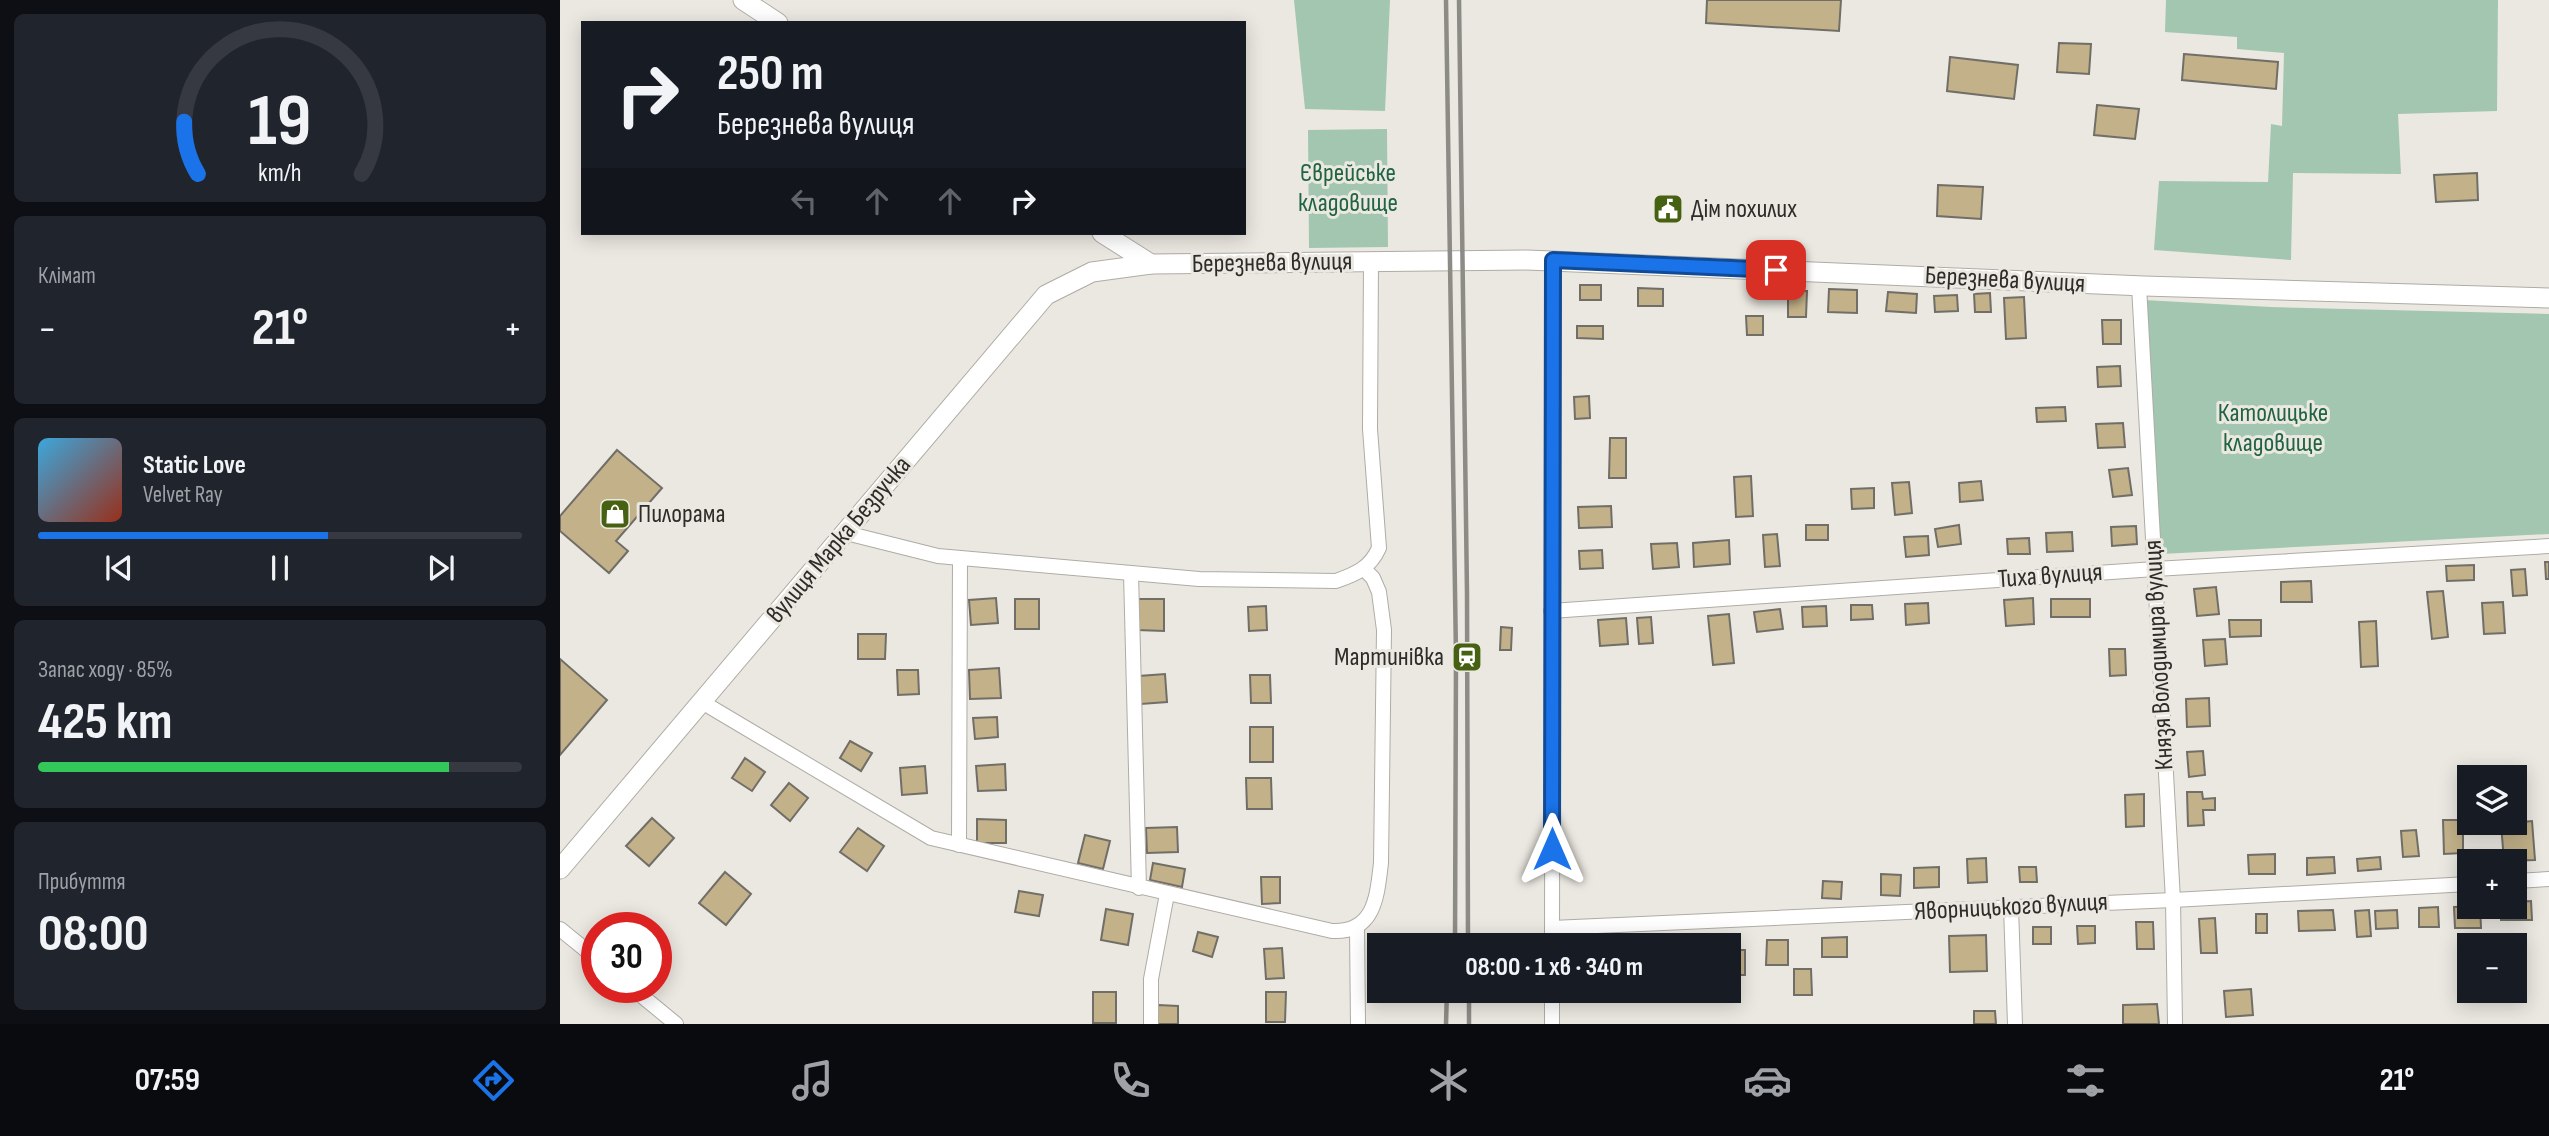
<!DOCTYPE html>
<html lang="uk">
<head>
<meta charset="utf-8">
<style>
	body { margin:0; font-family:"Sofia Sans Condensed",sans-serif; background:#20242c; color:#f1f3f6; height:100vh; display:flex; flex-direction:column; font-size:26px; white-space:nowrap }
	* { box-sizing:border-box; margin:0 }
	p { font-size:23px; color:#9ea1a6 }
	.icon { flex:none; width:38px; height:38px; fill:none; stroke:currentColor; stroke-width:2; stroke-linecap:round; stroke-linejoin:round }
	.map { position:relative; flex:1; overflow:hidden }
	.drawer { display:flex; flex-direction:column; gap:14px; padding:14px; background:#0d0f14; width:560px }
	.drawer>* { flex:none }
	.top-card { position:absolute; left:21px; top:21px; width:665px; height:214px; border-radius:0px; box-shadow:0 4px 18px #0003; background:#171b24; color:#f1f3f6; overflow:hidden }
	.tools { position:absolute; left:1897px; top:765px; display:grid; gap:14px }
	.tools a { display:grid; place-items:center; width:70px; height:70px; border-radius:0px; background:#171b24; box-shadow:0 4px 18px #0003; font-size:35px }
	.speed { position:absolute; left:21px; top:912px; display:flex; gap:14px; font-size:35px; font-weight:700; text-align:center }
	.speed>* { display:grid; place-content:center; width:91px; height:91px; border-radius:50%; background:#171b24; box-shadow:0 4px 18px #0003; line-height:1 }
	.speed .limit { border:10px solid #d22; background:#fff; color:#111 }
	.pin { position:absolute; display:grid; place-items:center; width:60px; height:60px; color:#fff; margin:-30px; border-radius:14px; box-shadow:0 4px 10px #0006 }
	.me { position:absolute; width:77px; margin:-38px; rotate:0deg; stroke-linejoin:round; filter:drop-shadow(0 0 5px #0008) }
	.turn { display:flex; align-items:center; gap:24px; height:147px; padding:0 21px; font-size:32px }
	.turn .icon { width:91px; height:91px; stroke-width:2.5 }
	.turn b { display:block; font-size:49px; line-height:60px }
	.lanes { display:flex; align-items:center; height:66px; padding:0 21px; background:#0003; justify-content:center; gap:35px; direction:ltr }
	.lanes .off { opacity:.35 }
	.big { font-size:52px; font-weight:700; line-height:1.1 }
	.drawer .widget { flex:1; display:flex; flex-direction:column; justify-content:center; gap:10px; min-width:0; padding:0 24px; border-radius:10px; background:#20242c }
	.drawer .dial { align-items:center; gap:0 }
	.dial svg { height:182px; overflow:visible; fill:none; stroke:#363941; stroke-width:7; stroke-linecap:round; text-anchor:middle }
	.dial text { fill:#f1f3f6; stroke:none }
	.song { display:flex; align-items:center; gap:21px }
	.cover { width:84px; height:84px; border-radius:10px; background:linear-gradient(135deg,hsl(200 70% 55%),hsl(10 70% 35%)) }
	.played { height:7px; border-radius:4px; background:linear-gradient(90deg,#1a73e8 60%,#363941 60%) }
	.keys { display:flex; justify-content:space-around; direction:ltr }
	.heat { display:flex; justify-content:space-between; align-items:center; font-size:38px; direction:ltr }
	.charge { height:10px; border-radius:5px; background:linear-gradient(90deg,#34c759 85%,#363941 0) }
	.trip { position:absolute; left:807px; top:933px; width:374px; height:70px; border-radius:0px; background:#171b24; box-shadow:0 4px 18px #0003; font-weight:700; line-height:70px; text-align:center }
	.dock { display:flex; height:112px; justify-content:space-around; align-items:center; background:#090b0e; color:#9ea1a6 }
	.dock .icon { width:49px; height:49px }
	.dock .active { color:#1a73e8 }
	.dock b { font-size:32px; color:#f1f3f6 }
	main { display:flex; flex:1; min-height:0 }
	.map>svg:first-child { display:block }
	.green { fill:#a3c6b0 }
	.building { fill:#c3b289; stroke:#716e68; stroke-width:2 }
	.lines { fill:none; stroke-linecap:round; stroke-linejoin:round }
	.street-casing { stroke:#afaca5; stroke-width:16 }
	.secondary-casing { stroke:#afaca5; stroke-width:21 }
	.street { stroke:#fff; stroke-width:14 }
	.secondary { stroke:#fff; stroke-width:19 }
	.rail { stroke:#8d8b86; stroke-width:4.5 }
	.route-casing { stroke:#114b97; stroke-width:18 }
	.route { stroke:#1a73e8; stroke-width:12 }
	.labels { text-anchor:middle; dominant-baseline:central; stroke-width:6; stroke-linejoin:round; paint-order:stroke }
	.park-label { font-size:26px; fill:#206441; stroke:#ebe8e1 }
	.poi-label { font-size:26px; fill:#2d2c29; stroke:#ebe8e1; text-anchor:start }
	.street-label { font-size:26px; fill:#2d2c29; stroke:#ebe8e1 }
</style>
</head>
<body>
<main>
<section class="drawer">
<div class="widget dial"><svg viewBox="0 0 100 80">
<path d="M14 69A42 42 0 1 1 86 69"/>
<path d="M14 69A42 42 0 0 1 8 46" stroke="#1a73e8"/>
<text x="50" y="56" font-size="32" font-weight="700">19</text>
<text x="50" y="72" font-size="11">km/h</text>
</svg></div>
<div class="widget"><p>Клімат</p>
<div class="heat"><a>−</a><b class="big">21°</b><a>+</a></div>
</div>
<div class="widget">
<div class="song"><i class="cover"></i><div><b>Static Love</b><p>Velvet Ray</p></div></div>
<div class="played"></div>
<div class="keys"><svg class="icon" aria-label="previous" viewBox="0 0 24 24"><path d="M18 5L8 12l10 7zM5 5v14"/></svg><svg class="icon" aria-label="pause" viewBox="0 0 24 24"><path d="M8 5v14M16 5v14"/></svg><svg class="icon" aria-label="next" viewBox="0 0 24 24"><path d="M6 5l10 7-10 7zM19 5v14"/></svg></div>
</div>
<div class="widget"><p>Запас ходу · 85%</p><b class="big">425 km</b><div class="charge"></div></div>
<div class="widget"><p>Прибуття</p><b class="big">08:00</b></div>
</section>
<div class="map">
<svg width="1989" height="1024" viewBox="0 0 1989 1024">
	<rect width="100%" height="100%" fill="#ebe8e1"/>
	<g class="green">
		<path d="M734 0H830L825 111 745 109Z"/>
		<path d="M1606 0H1938L1937 111 1838 114 1841 174 1733 173 1731 260 1594 250 1599 181 1708 182 1711 124 1722 126 1724 53 1677 49V37L1605 32Z"/>
		<path d="M827 129 828 247 749 248 748 130Z"/>
		<path d="M1584 300 1711 307 1989 314V534L1601 554Z"/>
	</g>
	<g class="building">
		<path d="M1147 0H1281L1279 31 1146 23Z"/>
		<path d="M1499 43 1531 44 1529 74 1497 72Z"/>
		<path d="M1624 54 1718 62 1716 89 1622 80Z"/>
		<path d="M1390 57 1458 65 1454 99 1387 91Z"/>
		<path d="M1537 105 1579 109 1575 139 1534 135Z"/>
		<path d="M1917 173 1918 200 1876 202 1874 175Z"/>
		<path d="M1378 185 1423 187 1421 219 1377 216Z"/>
		<rect x="1020" y="285" width="21" height="15"/>
		<path d="M1078 288 1103 289V306H1078Z"/>
		<path d="M1269 289 1297 290V313L1268 312Z"/>
		<path d="M1228 291H1247L1246 317H1228Z"/>
		<path d="M1328 292 1357 294 1356 313 1326 311Z"/>
		<path d="M1430 293 1431 312H1415L1414 294Z"/>
		<path d="M1397 295 1398 311 1375 312 1374 296Z"/>
		<path d="M1464 297 1466 338 1446 339 1444 298Z"/>
		<path d="M1186 316H1203V335H1187Z"/>
		<path d="M1542 320H1561V344H1543Z"/>
		<path d="M1017 326H1043V339L1017 338Z"/>
		<path d="M1560 366 1561 386 1538 387 1537 367Z"/>
		<path d="M1029 396 1030 418 1015 419 1014 397Z"/>
		<path d="M1505 407 1506 421 1477 422 1476 408Z"/>
		<path d="M1563 423 1565 447 1538 448 1536 424Z"/>
		<path d="M1050 438H1066V478H1049Z"/>
		<path d="M57 450 102 488 56 541 68 551 49 573 0 531V516Z"/>
		<path d="M1568 468 1572 495 1553 497 1549 470Z"/>
		<path d="M1191 476 1193 516 1176 517 1174 477Z"/>
		<path d="M1421 481 1423 500 1400 502 1399 483Z"/>
		<path d="M1349 482 1352 513 1335 515 1332 483Z"/>
		<path d="M1314 488V508L1292 509 1291 489Z"/>
		<path d="M1051 506 1052 527 1019 528 1018 507Z"/>
		<rect x="1246" y="525" width="22" height="15"/>
		<path d="M1399 525 1401 544 1378 547 1375 529Z"/>
		<path d="M1576 526 1577 544 1552 546 1551 527Z"/>
		<path d="M1512 532 1513 551 1487 552 1486 533Z"/>
		<path d="M1217 534 1220 566 1205 567 1203 535Z"/>
		<path d="M1368 536 1369 555 1346 557 1344 537Z"/>
		<path d="M1469 538 1470 554H1448L1447 539Z"/>
		<path d="M1169 540 1170 564 1134 567 1133 543Z"/>
		<path d="M1117 543 1119 567 1093 569 1091 544Z"/>
		<path d="M1042 550 1043 568 1020 569 1019 551Z"/>
		<path d="M1985 562H1989V579H1986Z"/>
		<path d="M1914 565V580L1887 581 1886 566Z"/>
		<path d="M1965 569 1967 595 1953 596 1951 570Z"/>
		<path d="M1751 581 1752 602H1721V582Z"/>
		<path d="M1656 587 1659 614 1637 616 1634 589Z"/>
		<path d="M1883 591 1888 637 1872 639 1867 592Z"/>
		<path d="M436 598 438 623 411 625 409 600Z"/>
		<path d="M1473 598 1474 624 1446 626 1444 600Z"/>
		<rect x="455" y="599" width="24" height="30"/>
		<path d="M577 599H604V631L577 630Z"/>
		<rect x="1491" y="599" width="39" height="18"/>
		<path d="M1943 602 1945 633 1924 634 1922 603Z"/>
		<path d="M1368 603 1369 623 1346 625 1345 604Z"/>
		<path d="M1291 605H1312L1313 619 1291 620Z"/>
		<path d="M706 606 707 630 689 631 688 607Z"/>
		<path d="M1266 606 1267 626 1243 627 1242 607Z"/>
		<path d="M1220 609 1223 629 1197 632 1194 612Z"/>
		<path d="M1169 614 1174 663 1153 665 1148 616Z"/>
		<path d="M1091 617 1093 643 1079 644 1077 618Z"/>
		<path d="M1066 618 1068 644 1040 646 1038 620Z"/>
		<path d="M1669 620H1701V636L1670 637Z"/>
		<path d="M1816 621 1818 666 1801 667 1799 622Z"/>
		<path d="M941 627 952 628 951 650H940Z"/>
		<path d="M298 634H326L325 659H298Z"/>
		<path d="M1665 639 1667 664 1645 666 1643 640Z"/>
		<path d="M1549 649H1565L1566 675 1550 676Z"/>
		<path d="M0 659 47 700 0 755Z"/>
		<path d="M439 668 441 698 410 699 409 670Z"/>
		<path d="M337 670H358L359 694 338 695Z"/>
		<path d="M605 674 607 702 581 704 579 676Z"/>
		<path d="M690 675H710L711 703H691Z"/>
		<path d="M1649 698 1650 726 1627 727 1626 699Z"/>
		<path d="M437 717 438 737 415 739 413 718Z"/>
		<rect x="690" y="727" width="23" height="35"/>
		<path d="M290 741 312 753 301 771 280 758Z"/>
		<path d="M1643 751 1645 775 1629 777 1627 752Z"/>
		<path d="M185 758 205 772 192 791 172 778Z"/>
		<path d="M445 764 446 790 418 791 416 766Z"/>
		<path d="M365 766 367 793 342 795 340 768Z"/>
		<path d="M686 778H711L712 809H687Z"/>
		<path d="M229 783 248 798 230 821 211 805Z"/>
		<path d="M1627 792H1642L1643 799 1655 798V810H1643L1644 825 1628 826Z"/>
		<path d="M1584 794V826L1566 827 1565 795Z"/>
		<path d="M92 818 114 838 89 866 66 846Z"/>
		<path d="M417 819 446 820V843H417Z"/>
		<path d="M1883 820H1903V853L1884 854Z"/>
		<path d="M1972 821 1975 860 1944 861 1941 824Z"/>
		<path d="M617 827 618 852 587 853 586 828Z"/>
		<path d="M298 828 324 846 307 871 280 852Z"/>
		<path d="M1856 830 1859 856 1843 857 1841 831Z"/>
		<path d="M525 835 550 841 543 869 518 863Z"/>
		<path d="M1715 854V874H1689L1688 855Z"/>
		<path d="M1774 857 1775 873 1747 875V858Z"/>
		<path d="M1820 857 1821 869 1798 871 1797 859Z"/>
		<path d="M1426 858 1427 882 1408 883 1407 859Z"/>
		<path d="M593 863 625 869 622 887 590 880Z"/>
		<path d="M1379 867V887L1354 888V868Z"/>
		<path d="M1459 867H1476L1477 882H1460Z"/>
		<path d="M165 872 191 894 166 925 139 903Z"/>
		<path d="M1321 874 1341 875 1340 896 1321 895Z"/>
		<path d="M701 877H720V903L702 904Z"/>
		<path d="M1263 881 1282 882 1281 899 1262 898Z"/>
		<path d="M459 891 483 895 479 916 455 912Z"/>
		<path d="M1971 901 1972 920H1941V906H1955V902Z"/>
		<path d="M1920 906 1921 928H1895L1894 907Z"/>
		<path d="M1878 907 1879 927H1859V908Z"/>
		<path d="M546 909 573 914 568 945 541 940Z"/>
		<path d="M1773 910 1775 930 1739 931 1738 911Z"/>
		<path d="M1809 910 1811 936 1797 937 1795 911Z"/>
		<path d="M1837 910 1838 928 1816 929 1815 911Z"/>
		<rect x="1696" y="914" width="11" height="19"/>
		<path d="M1655 918 1657 953H1641L1639 919Z"/>
		<path d="M1576 922H1593L1594 949H1577Z"/>
		<path d="M1517 926H1535V943L1518 944Z"/>
		<rect x="1473" y="927" width="18" height="17"/>
		<path d="M638 932 658 937 652 957 633 951Z"/>
		<path d="M1426 935 1427 971 1390 972 1389 936Z"/>
		<path d="M1287 937V957H1262V938Z"/>
		<path d="M1207 940H1228V965H1206Z"/>
		<path d="M722 948 724 978 706 979 704 949Z"/>
		<rect x="1169" y="950" width="16" height="25"/>
		<path d="M1234 969H1251L1252 995H1234Z"/>
		<path d="M1691 989 1693 1015 1666 1017 1664 991Z"/>
		<rect x="533" y="992" width="23" height="31"/>
		<path d="M706 992H726L725 1022H706Z"/>
		<path d="M1597 1004 1599 1024H1563V1005Z"/>
		<path d="M598 1005 618 1006V1024H598Z"/>
		<path d="M1414 1011H1435L1436 1024H1414Z"/>
	</g>
	<g class="lines">
		<g class="street-casing">
			<g id="street">
				<path d="M1579 286 1613 900 1615 1024"/>
				<path d="M286 533 378 556 639 579 776 581C796 574 810 568 819 548L810 429 811 261"/>
				<path d="M571 573 579 888"/>
				<path d="M991 611 1595 569 1989 546"/>
				<path d="M142 702 371 838 772 931C815 933 817 896 821 863L824 630 819 592 813 578 804 569"/>
				<path d="M399 845 400 558"/>
				<path d="M1955 881 1989 879"/>
				<path d="M1451 907 1455 1024"/>
				<path d="M797 928 798 1024"/>
				<path d="M992 928 1613 900 1909 884"/>
				<path d="M0 929 37 959"/>
				<path d="M992 945 993 260"/>
				<path d="M71 987 116 1024"/>
				<path d="M591 1024V979L607 894"/>
				<path d="M992 1024V990"/>
			</g>
		</g>
		<g class="secondary-casing">
			<g id="secondary">
				<path d="M183 0 218 23"/>
				<path d="M542 233 591 264 967 260 1584 286 1989 298"/>
				<path d="M0 869 486 295 532 272 591 264"/>
			</g>
		</g>
		<use href="#street" class="street"/>
		<use href="#secondary" class="secondary"/>
		<g class="rail">
			<path d="M886 0 896 656 895 945"/>
			<path d="M899 0 907 593 908 945"/>
			<path d="M909 990V1024"/>
			<path d="M886 1024 887 990"/>
		</g>
	</g>
	<g class="lines">
		<g class="route-casing">
			<path id="route" d="M992 849 993 260 1216 270"/>
		</g>
		<use href="#route" class="route"/>
	</g>
	<defs>
		<g id="civic-square" transform="scale(1.575)"><rect x="-9" y="-9" width="18" height="18" rx="4" fill="#466111" stroke="#ebe8e1"/><path d="M-.6-6.5H3V-4.5H.6V-3L4-1V1h2V6H-6V1h2V-1L-.6-3ZM-1.2 2.5V6h2.4V2.5Z" fill="#fff"/></g>
		<g id="shop-square" transform="scale(1.575)"><rect x="-9" y="-9" width="18" height="18" rx="4" fill="#466111" stroke="#ebe8e1"/><path d="M-5-2.5h2.3a2.7 3.5 0 0 1 5.4 0H5L5.5 6h-11ZM-1.5-2.5h3a1.5 2.3 0 0 0-3 0Z" fill="#fff"/></g>
		<g id="station-square" transform="scale(1.575)"><rect x="-9" y="-9" width="18" height="18" rx="4" fill="#466111" stroke="#ebe8e1"/><path d="M-3-6H3Q5-6 5-4V2Q5 4 3 4L4.5 6H3L1.5 4h-3L-3 6H-4.5L-3 4Q-5 4-5 2V-4Q-5-6-3-6ZM-3.5-4v3h7v-3ZM-3.5 1v1.5H-2V1ZM2 1v1.5H3.5V1Z" fill="#fff"/></g>
	</defs>
	<g fill-rule="evenodd">
		<use href="#civic-square" x="1108" y="209"/>
		<use href="#shop-square" x="55" y="514"/>
		<use href="#station-square" x="907" y="657"/>
	</g>
	<g class="labels">
		<g class="park-label">
			<text x="788" y="173">Єврейське<tspan x="788" dy="30">кладовище</tspan></text>
			<text x="1713" y="413">Католицьке<tspan x="1713" dy="30">кладовище</tspan></text>
		</g>
		<g class="poi-label">
			<text x="1131" y="209">Дiм похилих</text>
			<text x="78" y="514">Пилорама</text>
			<text x="884" y="657" text-anchor="end">Мартинівка</text>
		</g>
		<g class="street-label">
			<text transform="translate(712 263) rotate(-1)">Березнева вулиця</text>
			<text transform="translate(1445 280) rotate(3)">Березнева вулиця</text>
			<text transform="translate(279 540) rotate(-50)">вулиця Марка Безручка</text>
			<text transform="translate(1490 576) rotate(-4)">Тиха вулиця</text>
			<text transform="translate(1599 655) rotate(-93)">Князя Володимира вулиця</text>
			<text transform="translate(1451 907) rotate(-3)">Яворницького вулиця</text>
		</g>
	</g>
</svg>
<div class="tools">
<a><svg class="icon" aria-label="layers" viewBox="0 0 24 24"><path d="M12 4l9 5-9 5-9-5zM3 14l9 5 9-5"/></svg></a>
<a>+</a>
<a>−</a>
</div>
<div class="speed"><div class="limit">30</div></div>
<div class="pin" style="left:1216px;top:270px;background:#d93025"><svg class="icon" aria-label="arrive" viewBox="0 0 24 24"><path d="M6 21V4h12l-3 4 3 4H6"/></svg></div>
<svg class="me" style="left:992px;top:849px" viewBox="-20 -20 40 40"><path d="M0-17L14 15 0 8-14 15z" fill="#1a73e8" stroke="#fff" stroke-width="4"/></svg>
<div class="trip">08:00 · 1 хв · 340 m</div>
<div class="top-card">
<div class="turn"><svg class="icon" aria-label="right" viewBox="0 0 24 24"><path d="M7 20v-9h11M14 6l5 5-5 5"/></svg><div><b>250 m</b>Березнева вулиця</div></div>
<div class="lanes"><svg class="icon off" aria-label="left" viewBox="0 0 24 24"><path d="M17 20v-9H6M10 6l-5 5 5 5"/></svg><svg class="icon off" aria-label="ahead" viewBox="0 0 24 24"><path d="M12 20V5M6 11l6-6 6 6"/></svg><svg class="icon off" aria-label="ahead" viewBox="0 0 24 24"><path d="M12 20V5M6 11l6-6 6 6"/></svg><svg class="icon" aria-label="right" viewBox="0 0 24 24"><path d="M7 20v-9h11M14 6l5 5-5 5"/></svg></div>
</div>
</div>
</main>
<nav class="dock">
<b>07:59</b>
<svg class="icon active" aria-label="directions" viewBox="0 0 24 24"><path d="M12 3l9 9-9 9-9-9zM9 14v-3h6M13 9l2 2-2 2"/></svg>
<svg class="icon" aria-label="music" viewBox="0 0 24 24"><path d="M9 18V5l10-2v13"/><circle cx="6" cy="18" r="3"/><circle cx="16" cy="16" r="3"/></svg>
<svg class="icon" aria-label="phone" viewBox="0 0 24 24"><path d="M5 4h4l2 5-3 2q2 4 5 5l2-3 5 2v4C11 20 4 13 5 4z"/></svg>
<svg class="icon" aria-label="climate" viewBox="0 0 24 24"><path d="M12 3v18M4 7l16 10M4 17L20 7"/></svg>
<svg class="icon" aria-label="car" viewBox="0 0 24 24"><path d="M5 17H2v-5l4-1 3-4h7l3 4 3 1v5h-3M9 17h6M6 11h13"/><circle cx="7" cy="17" r="2"/><circle cx="17" cy="17" r="2"/></svg>
<svg class="icon" aria-label="filters" viewBox="0 0 24 24"><path d="M4 7h16M4 17h16"/><circle cx="9" cy="7" r="2"/><circle cx="15" cy="17" r="2"/></svg>
<b>21°</b>
</nav>
</body>
</html>
